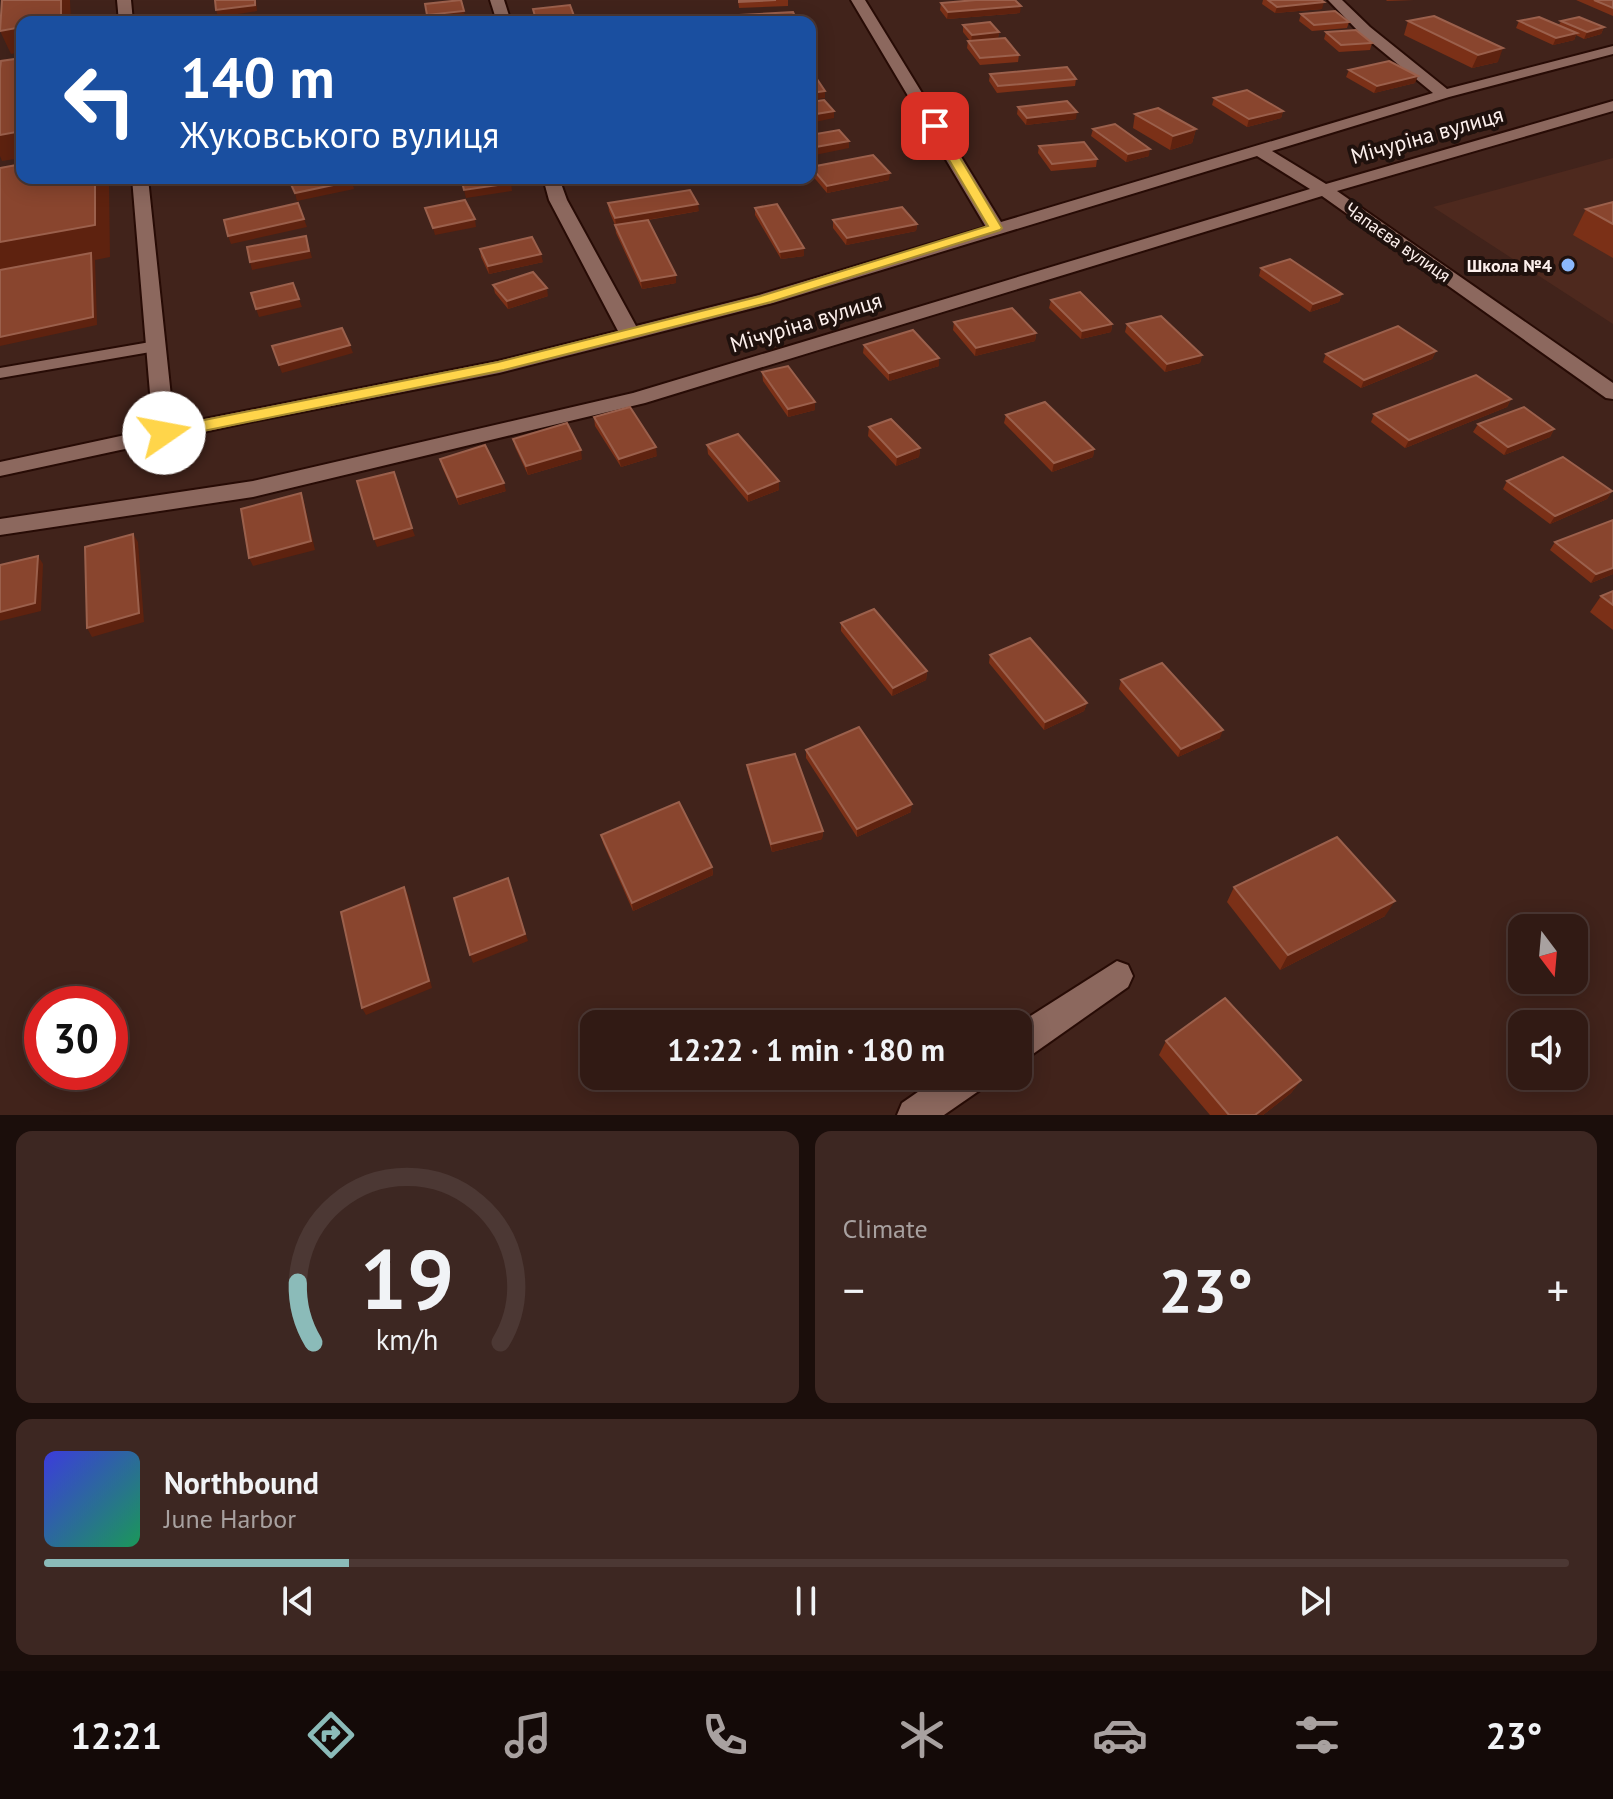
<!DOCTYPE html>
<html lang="en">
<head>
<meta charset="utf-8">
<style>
	body { margin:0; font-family:"PT Sans",sans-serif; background:#3d2722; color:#f1f3f6; height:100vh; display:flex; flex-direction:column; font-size:30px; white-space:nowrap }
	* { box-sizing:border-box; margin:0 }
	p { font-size:26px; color:#a8a1a0 }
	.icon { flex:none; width:44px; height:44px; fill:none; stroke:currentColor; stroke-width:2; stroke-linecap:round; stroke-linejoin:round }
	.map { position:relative; height:1115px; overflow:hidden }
	.details { display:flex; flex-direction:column; gap:16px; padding:16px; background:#1b0e0b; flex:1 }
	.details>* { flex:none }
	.top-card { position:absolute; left:16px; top:16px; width:800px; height:168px; border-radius:16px; box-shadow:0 4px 20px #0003,0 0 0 2px #4c3834; background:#1a4fa0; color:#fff; overflow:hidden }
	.needle { width:52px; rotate:164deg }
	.tools { position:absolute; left:1508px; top:914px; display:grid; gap:16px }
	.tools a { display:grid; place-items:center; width:80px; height:80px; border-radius:16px; background:#311a14; box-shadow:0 4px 20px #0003,0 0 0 2px #4c3834; font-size:40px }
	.speed { position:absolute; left:24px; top:986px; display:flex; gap:16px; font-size:40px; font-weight:700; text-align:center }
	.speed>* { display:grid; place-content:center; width:104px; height:104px; border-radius:50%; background:#311a14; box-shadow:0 4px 20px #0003,0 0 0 2px #4c3834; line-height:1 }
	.speed .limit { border:12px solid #d22; background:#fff; color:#111 }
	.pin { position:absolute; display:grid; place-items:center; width:68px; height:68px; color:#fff; margin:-34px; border-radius:16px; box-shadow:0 4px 12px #0006 }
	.me { position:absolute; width:88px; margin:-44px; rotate:78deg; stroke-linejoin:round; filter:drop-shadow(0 0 6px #0008) }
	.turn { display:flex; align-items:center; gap:28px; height:168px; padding:0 32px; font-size:36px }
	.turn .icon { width:104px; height:104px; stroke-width:2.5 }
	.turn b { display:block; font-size:56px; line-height:68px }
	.big { font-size:60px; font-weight:600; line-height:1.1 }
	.details .card { flex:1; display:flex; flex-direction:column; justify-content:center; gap:12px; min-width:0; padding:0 28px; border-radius:16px; background:#3d2722 }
	.details .dial { align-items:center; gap:0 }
	.dial svg { height:208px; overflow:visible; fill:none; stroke:#4c3834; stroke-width:7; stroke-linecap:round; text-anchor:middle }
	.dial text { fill:#f1f3f6; stroke:none }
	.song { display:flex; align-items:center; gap:24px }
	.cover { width:96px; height:96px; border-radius:12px; background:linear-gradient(135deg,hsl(240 70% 55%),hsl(150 70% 35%)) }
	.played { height:8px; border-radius:4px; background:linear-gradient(90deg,#8bbbb9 20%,#4c3834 20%) }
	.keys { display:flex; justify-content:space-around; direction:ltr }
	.heat { display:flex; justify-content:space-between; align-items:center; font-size:44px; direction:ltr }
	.details .tiles { flex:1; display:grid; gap:16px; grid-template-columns:1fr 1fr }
	.card:last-child { grid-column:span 2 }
	.trip { position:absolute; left:580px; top:1010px; width:452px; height:80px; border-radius:16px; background:#311a14; box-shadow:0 4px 20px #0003,0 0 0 2px #4c3834; font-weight:600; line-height:80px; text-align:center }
	.menu { display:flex; height:128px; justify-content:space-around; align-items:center; background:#140a08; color:#a8a1a0 }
	.menu .icon { width:56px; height:56px }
	.menu .selected { color:#8bbbb9 }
	.menu b { font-size:36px; color:#f1f3f6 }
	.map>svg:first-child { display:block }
	.built { fill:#4e291e }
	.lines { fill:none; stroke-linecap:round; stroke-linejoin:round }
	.lane-casing { stroke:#270b05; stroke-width:4 }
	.street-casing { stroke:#270b05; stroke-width:4 }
	.lane { fill:#8c685e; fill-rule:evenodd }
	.street { fill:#8c685e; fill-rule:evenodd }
	.wall { fill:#7b3017 }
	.shaded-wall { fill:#5e220f }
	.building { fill:#89452e; stroke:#9b604c; stroke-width:2 }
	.route { fill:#ffd54a; stroke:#a68a30; stroke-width:2 }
	.poi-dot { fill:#8cb9fc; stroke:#1f110d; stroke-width:3 }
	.labels { text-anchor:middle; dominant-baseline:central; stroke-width:8; stroke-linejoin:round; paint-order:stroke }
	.far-street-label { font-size:18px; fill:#fdf0ed; stroke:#1f110d }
	.far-poi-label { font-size:18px; font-weight:bold; fill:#fdf0ed; stroke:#1f110d; text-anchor:end }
	.street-label { font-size:22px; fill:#fdf0ed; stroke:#1f110d }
</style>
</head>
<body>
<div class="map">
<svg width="1613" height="1115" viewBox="0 0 1613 1115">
	<rect width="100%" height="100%" fill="#41231b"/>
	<path class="built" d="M1613 158V324L1433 207Z"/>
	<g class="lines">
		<g class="lane-casing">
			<path id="lane" d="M156 341 162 342 164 346 162 350 0 378V368Z"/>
		</g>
		<g class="street-casing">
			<g id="street">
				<path d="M117 0H131L133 22H119Z"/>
				<path d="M490 0H504L511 22H497Z"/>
				<path d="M851 0H865L1001 222 1433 93 1360 33 1328 0H1342L1370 27 1447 89 1613 46V54L1449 97 1272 151 1326 184 1613 101V111L1337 191 1613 383V399L1606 398 1322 196 645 403 253 497 0 535V519L253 481 633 393 1310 189 1257 156 773 303 637 338 499 373 245 423 0 476V462L153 429 132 178H148L174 425 498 361 618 331 549 200 543 178H559L567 200 636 326 759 295 986 227Z"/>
				<path d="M1117 961 1128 965 1133 976 1128 987 1030 1056 1018 1061V1024Z"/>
				<path d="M941 1076H988L983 1088 944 1115H897L902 1103Z"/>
			</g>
		</g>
		<use href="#lane" class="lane"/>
		<use href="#street" class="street"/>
	</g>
	<g class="wall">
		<path d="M738 0H788V6L739 8Z"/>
		<path d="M1263 0H1321L1322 9 1275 13 1262 4Z"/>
		<path d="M1386 0H1414L1387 1Z"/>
		<path d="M1576 0H1613V16Z"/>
		<path d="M941 3 1020 13 947 19 940 10Z"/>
		<path d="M1301 14 1349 22 1347 28 1312 31 1299 21Z"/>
		<path d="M1408 21 1498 62 1472 68 1404 35Z"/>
		<path d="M1519 21 1559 25 1561 21 1604 27 1601 34 1584 39 1576 35 1574 40 1553 45 1516 28Z"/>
		<path d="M963 25 999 32 998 38 1019 55 1018 62 980 65 967 48 968 41H970L963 32Z"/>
		<path d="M1326 32 1372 43 1370 50 1339 52 1324 39Z"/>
		<path d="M1349 70 1415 83 1374 93 1346 77Z"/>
		<path d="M990 74 1076 79 1075 86 997 93 989 81Z"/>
		<path d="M1214 98 1283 111 1281 118 1247 127 1212 105Z"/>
		<path d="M1018 107 1076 119 1026 125 1017 114Z"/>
		<path d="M1135 114 1196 129 1192 143 1170 150 1133 128Z"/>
		<path d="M1093 129 1149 156 1126 162 1091 136Z"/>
		<path d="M1039 146 1097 159 1096 167 1051 171 1038 153Z"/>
		<path d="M811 167 889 180 827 193 811 174Z"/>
		<path d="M1613 202V258L1573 235 1586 209Z"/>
		<path d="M608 203 699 211 648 220 676 283 642 289 616 233 615 225 609 211Z"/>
		<path d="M755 208 804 256 781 259 755 215Z"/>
		<path d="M833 220 917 224 916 231 846 245 833 228Z"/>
		<path d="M480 249 543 262 489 274 481 257Z"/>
		<path d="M1261 268 1342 294 1339 302 1310 312 1259 276Z"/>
		<path d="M493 285 548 296 508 309 495 293Z"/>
		<path d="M1051 300 1112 324 1111 332 1081 339 1049 308Z"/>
		<path d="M954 322 1036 333 1035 341 975 356 953 330Z"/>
		<path d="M1127 324 1202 355 1200 363 1165 372 1125 332Z"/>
		<path d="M864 345 939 366 889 381 863 353Z"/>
		<path d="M1436 351 1432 359 1361 388 1323 362 1326 354Z"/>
		<path d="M762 372 815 410 788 417 763 381Z"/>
		<path d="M1511 399 1507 407 1405 448 1371 422 1374 414Z"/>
		<path d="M1006 415 1094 449 1093 457 1052 472 1004 423Z"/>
		<path d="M594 417 657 456 621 467 595 426Z"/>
		<path d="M1478 424 1554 429 1550 437 1504 455 1473 432Z"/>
		<path d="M869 427 920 448 919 457 896 466 868 436Z"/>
		<path d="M513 439 582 459 528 475 515 447Z"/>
		<path d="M707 445 779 490 748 502 708 454Z"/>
		<path d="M440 459 506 491 459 505 442 467Z"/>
		<path d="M1507 481 1612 491 1607 499 1550 524 1503 489Z"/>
		<path d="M1613 520V574L1591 583 1550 550 1555 542Z"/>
		<path d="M1613 591V630L1590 612 1601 596Z"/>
		<path d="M841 623 927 671 926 680 892 696 841 631Z"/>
		<path d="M990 655 1087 703 1084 711 1044 730 989 663Z"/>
		<path d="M1121 680 1220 738 1178 757 1119 689Z"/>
		<path d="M806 750 911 812 857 837 806 758Z"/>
		<path d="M747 765 823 831 822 839 772 852 748 773Z"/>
		<path d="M601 835 712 867 713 875 633 911 603 843Z"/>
		<path d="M1234 887 1385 916 1280 970 1227 902Z"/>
		<path d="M1166 1041 1301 1080 1291 1093 1263 1115H1210L1159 1055Z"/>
	</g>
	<g class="shaded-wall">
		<path d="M61 0H70L71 22H58Z"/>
		<path d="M256 0 257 11 218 17 216 10Z"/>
		<path d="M1324 2 1322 9 1275 13 1277 7Z"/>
		<path d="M1021 6 1020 13 947 19 948 12Z"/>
		<path d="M464 11 465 17 428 22 427 15Z"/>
		<path d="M574 16 575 22H537L536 20Z"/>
		<path d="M22 27V52L11 54 0 31Z"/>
		<path d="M1604 27 1601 34 1584 39 1587 32Z"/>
		<path d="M999 32 998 39 971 42 972 35Z"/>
		<path d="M1577 33 1574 40 1553 45 1556 38Z"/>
		<path d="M1503 48 1498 62 1472 68 1478 55Z"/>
		<path d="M1418 76 1415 83 1374 93 1377 86Z"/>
		<path d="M825 91V98L810 100V93Z"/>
		<path d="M834 111V118L810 123V115Z"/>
		<path d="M1283 111 1281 118 1247 127 1249 119Z"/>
		<path d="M1077 112 1076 119 1026 125 1027 118Z"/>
		<path d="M1196 129 1192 143 1170 150 1173 136Z"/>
		<path d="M22 131V158L2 161 0 156V135Z"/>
		<path d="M849 141V148L810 156V148Z"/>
		<path d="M1150 149 1149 156 1126 162 1128 154Z"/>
		<path d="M890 173 889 180 827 193V186Z"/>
		<path d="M95 178H106L109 183 110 257 95 260 97 325 0 346V242Z"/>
		<path d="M601 178H636L602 184Z"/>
		<path d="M352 181 354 189 297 201 295 193Z"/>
		<path d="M511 183 512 191 466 198 464 190Z"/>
		<path d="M698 204 699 211 616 225 615 218Z"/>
		<path d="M304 219 307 227 231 244 228 236Z"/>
		<path d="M475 219 476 227 435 235 433 228Z"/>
		<path d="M917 224 916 231 846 245 847 238Z"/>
		<path d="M306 236 312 258 252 270 250 262Z"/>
		<path d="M804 248V256L781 259 780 252Z"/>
		<path d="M541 254 543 262 489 274 488 266Z"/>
		<path d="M676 275V283L642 289 641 281Z"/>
		<path d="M547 288 548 296 508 309 507 301Z"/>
		<path d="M1342 294 1339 302 1310 312 1313 304Z"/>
		<path d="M299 299 302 307 259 317 256 309Z"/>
		<path d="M1112 324 1111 332 1081 339 1082 331Z"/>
		<path d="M1036 333 1035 341 975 356 976 348Z"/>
		<path d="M350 345 353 353 282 373 279 365Z"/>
		<path d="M1436 351 1432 359 1361 388 1364 380Z"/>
		<path d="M1202 355 1200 363 1165 372 1167 364Z"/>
		<path d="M939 358V366L889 381V373Z"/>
		<path d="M1511 399 1507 407 1405 448 1409 440Z"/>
		<path d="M815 402V410L788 417V409Z"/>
		<path d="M1554 429 1550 437 1504 455 1508 447Z"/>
		<path d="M656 447 657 456 621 467 619 459Z"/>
		<path d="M920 448 919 457 896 466 897 457Z"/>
		<path d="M1094 449 1093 457 1052 472 1054 463Z"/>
		<path d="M581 450 582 459 528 475 526 466Z"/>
		<path d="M779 481V490L748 502V494Z"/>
		<path d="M504 483 506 491 459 505 457 497Z"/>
		<path d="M1612 491 1607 499 1550 524 1555 516Z"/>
		<path d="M301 493 304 502 315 550 253 566 249 558Z"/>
		<path d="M412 528 415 536 377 547 374 539Z"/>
		<path d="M133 534 138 542 144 622 92 637 87 628Z"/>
		<path d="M38 556 43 564 41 611 0 621V612Z"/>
		<path d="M1613 568V574L1591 583 1596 574Z"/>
		<path d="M927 671 926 680 892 696 893 688Z"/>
		<path d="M1087 703 1084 711 1044 730 1045 722Z"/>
		<path d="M1223 730 1220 738 1178 757 1181 749Z"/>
		<path d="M912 804 911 812 857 837V829Z"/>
		<path d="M823 831 822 839 772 852 771 844Z"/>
		<path d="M712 867 713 875 633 911 632 903Z"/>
		<path d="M508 878 528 941 473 963 470 955Z"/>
		<path d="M404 887 408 895 432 988 366 1015 362 1008Z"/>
		<path d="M1395 901 1385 916 1280 970 1288 955Z"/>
		<path d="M1301 1080 1291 1093 1263 1115H1255Z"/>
	</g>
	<g class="building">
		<path d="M2 0H61V22H22V27L0 31Z"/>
		<path d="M215 0H255V5L216 10Z"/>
		<path d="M461 0 464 11 427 15 425 4Z"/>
		<path d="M739 0H776L739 2Z"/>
		<path d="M976 0H1015L1021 6 948 12 941 3Z"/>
		<path d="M1268 0H1321L1324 2 1277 7Z"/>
		<path d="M1594 0H1613V8Z"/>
		<path d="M570 5 574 16 536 20 533 9Z"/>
		<path d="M1335 11 1349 22 1314 25 1301 14Z"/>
		<path d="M793 12 797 21 741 22 740 15Z"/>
		<path d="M255 15 258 22H210Z"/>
		<path d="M1434 16 1503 48 1478 55 1408 21Z"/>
		<path d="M1539 17 1577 33 1556 38 1519 21Z"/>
		<path d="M1579 17 1604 27 1587 32 1561 21Z"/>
		<path d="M466 20V22H443Z"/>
		<path d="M990 22 999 32 972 35 963 25Z"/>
		<path d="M1356 30 1372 43 1341 45 1326 32Z"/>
		<path d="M1005 38 1019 55 980 58 968 41Z"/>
		<path d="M22 58V131L0 135V69L1 61Z"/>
		<path d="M1389 61 1418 76 1377 86 1349 70Z"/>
		<path d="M1067 67 1076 79 998 86 990 74Z"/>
		<path d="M817 79 825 91 810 93V80Z"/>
		<path d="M1247 90 1283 111 1249 119 1214 98Z"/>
		<path d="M824 100 834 111 810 115V102Z"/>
		<path d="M1067 101 1077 112 1027 118 1018 107Z"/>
		<path d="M1158 108 1196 129 1173 136 1135 114Z"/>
		<path d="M1115 124 1150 149 1128 154 1093 129Z"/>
		<path d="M839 130 849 141 810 148V135Z"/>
		<path d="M1084 142 1097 159 1052 164 1039 146Z"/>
		<path d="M873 155 890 173 827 186 811 167Z"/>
		<path d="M22 164V178H95V225L0 242V168Z"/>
		<path d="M298 178H350L352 181 295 193 289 180Z"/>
		<path d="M461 178H509L511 183 464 190Z"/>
		<path d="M690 190 698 204 615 218 608 203Z"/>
		<path d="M465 200 475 219 433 228 425 208Z"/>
		<path d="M1613 202V224L1586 209Z"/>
		<path d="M298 203 304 219 228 236 224 220Z"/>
		<path d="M777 204 804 248 780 252 755 208Z"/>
		<path d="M902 207 917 224 847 238 833 220Z"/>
		<path d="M648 220 676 275 641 281 615 225Z"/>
		<path d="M306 236 309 251 250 262 247 247Z"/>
		<path d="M532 237 541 254 488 266 480 249Z"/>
		<path d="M91 253 93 317 0 337V270Z"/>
		<path d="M1290 259 1342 294 1313 304 1261 268Z"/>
		<path d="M533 272 547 288 507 301 493 285Z"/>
		<path d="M293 283 299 299 256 309 251 293Z"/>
		<path d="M1080 292 1112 324 1082 331 1051 300Z"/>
		<path d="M1012 308 1036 333 976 348 954 322Z"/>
		<path d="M1161 316 1202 355 1167 364 1127 324Z"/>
		<path d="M1398 326 1436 351 1364 380 1326 354Z"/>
		<path d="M342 328 350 345 279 365 272 346Z"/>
		<path d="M913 330 939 358 889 373 864 345Z"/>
		<path d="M788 366 815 402 788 409 762 372Z"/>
		<path d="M1476 375 1511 399 1409 440 1374 414Z"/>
		<path d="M1045 402 1094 449 1054 463 1006 415Z"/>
		<path d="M630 407 656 447 619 459 594 417Z"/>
		<path d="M1524 407 1554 429 1508 447 1478 424Z"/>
		<path d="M891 419 920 448 897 457 869 427Z"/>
		<path d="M567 423 581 450 526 466 513 439Z"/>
		<path d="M738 434 779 481 748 494 707 445Z"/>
		<path d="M485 445 504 483 457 497 440 459Z"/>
		<path d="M1563 457 1612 491 1555 516 1507 481Z"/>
		<path d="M394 472 412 528 374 539 357 481Z"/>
		<path d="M301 493 311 541 249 558 241 509Z"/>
		<path d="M1613 520V568L1596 574 1555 542Z"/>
		<path d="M133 534 139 613 87 628 85 547Z"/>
		<path d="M38 556 35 603 0 612V565Z"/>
		<path d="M1613 591V605L1601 596Z"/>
		<path d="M874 609 927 671 893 688 841 623Z"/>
		<path d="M1030 638 1087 703 1045 722 990 655Z"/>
		<path d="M1162 663 1223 730 1181 749 1121 680Z"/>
		<path d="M859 727 912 804 857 829 806 750Z"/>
		<path d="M795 754 823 831 771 844 747 765Z"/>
		<path d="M679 802 712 867 632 903 601 835Z"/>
		<path d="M1337 837 1395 901 1288 955 1234 887Z"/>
		<path d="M508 878 525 934 470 955 454 898Z"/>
		<path d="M404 887 429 981 362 1008 341 912Z"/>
		<path d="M1225 998 1301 1080 1255 1115H1229L1166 1041Z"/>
	</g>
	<path class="route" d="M935 123 941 126 1002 228 1000 230 771 302 504 370 164 439 156 433 164 428 498 362 761 296 988 226 929 126Z"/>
	<circle class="poi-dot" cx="1568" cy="265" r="8"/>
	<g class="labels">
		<g class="far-street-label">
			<text transform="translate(1398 242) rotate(35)">Чапаєва вулиця</text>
		</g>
		<g class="far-poi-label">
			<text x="1552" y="265">Школа №4</text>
		</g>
		<g class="street-label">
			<text transform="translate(1427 135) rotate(-16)">Мічуріна вулиця</text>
			<text transform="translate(806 322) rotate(-17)">Мічуріна вулиця</text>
		</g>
	</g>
</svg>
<div class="tools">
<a><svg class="needle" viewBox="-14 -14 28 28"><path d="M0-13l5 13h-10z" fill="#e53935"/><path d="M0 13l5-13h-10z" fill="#a8a1a0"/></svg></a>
<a><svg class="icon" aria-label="sound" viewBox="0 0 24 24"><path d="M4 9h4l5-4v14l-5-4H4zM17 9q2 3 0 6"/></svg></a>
</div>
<div class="speed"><div class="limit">30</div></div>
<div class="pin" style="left:935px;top:126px;background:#d93025"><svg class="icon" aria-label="arrive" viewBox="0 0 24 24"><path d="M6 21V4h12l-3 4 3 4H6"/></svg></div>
<svg class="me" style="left:164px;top:433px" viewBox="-20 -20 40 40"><circle r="19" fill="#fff"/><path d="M0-13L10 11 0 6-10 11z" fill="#ffd54a"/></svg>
<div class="trip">12:22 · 1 min · 180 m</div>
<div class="top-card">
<div class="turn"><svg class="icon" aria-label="left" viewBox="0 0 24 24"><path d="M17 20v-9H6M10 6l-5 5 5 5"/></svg><div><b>140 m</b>Жуковського вулиця</div></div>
</div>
</div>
<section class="details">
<div class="tiles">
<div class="card dial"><svg viewBox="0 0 100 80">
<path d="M14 69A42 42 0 1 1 86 69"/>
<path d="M14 69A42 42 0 0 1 8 46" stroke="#8bbbb9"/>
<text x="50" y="56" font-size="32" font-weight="700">19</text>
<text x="50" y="72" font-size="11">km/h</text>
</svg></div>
<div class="card"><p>Climate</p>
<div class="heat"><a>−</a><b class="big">23°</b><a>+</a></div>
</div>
<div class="card">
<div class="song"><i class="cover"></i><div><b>Northbound</b><p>June Harbor</p></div></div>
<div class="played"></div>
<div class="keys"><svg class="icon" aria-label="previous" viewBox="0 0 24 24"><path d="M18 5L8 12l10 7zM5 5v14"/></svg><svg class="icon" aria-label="pause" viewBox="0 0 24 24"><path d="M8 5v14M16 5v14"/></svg><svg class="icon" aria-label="next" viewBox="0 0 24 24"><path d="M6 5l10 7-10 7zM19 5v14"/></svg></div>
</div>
</div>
</section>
<nav class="menu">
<b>12:21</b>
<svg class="icon selected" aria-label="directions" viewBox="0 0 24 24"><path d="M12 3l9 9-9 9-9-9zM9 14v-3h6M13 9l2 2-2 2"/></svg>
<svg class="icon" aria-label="music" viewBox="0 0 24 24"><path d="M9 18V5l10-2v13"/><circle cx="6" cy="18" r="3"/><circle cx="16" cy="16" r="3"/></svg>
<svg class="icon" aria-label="phone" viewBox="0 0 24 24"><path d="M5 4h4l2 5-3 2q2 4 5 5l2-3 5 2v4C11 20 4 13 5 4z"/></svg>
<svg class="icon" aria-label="climate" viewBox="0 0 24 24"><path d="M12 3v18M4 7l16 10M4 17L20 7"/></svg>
<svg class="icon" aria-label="car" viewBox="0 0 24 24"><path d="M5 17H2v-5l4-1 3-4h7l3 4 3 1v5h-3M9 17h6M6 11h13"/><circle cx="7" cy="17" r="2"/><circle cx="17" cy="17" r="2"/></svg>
<svg class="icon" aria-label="filters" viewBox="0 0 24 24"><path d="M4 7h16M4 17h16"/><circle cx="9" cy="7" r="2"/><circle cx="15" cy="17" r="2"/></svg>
<b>23°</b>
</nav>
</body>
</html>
